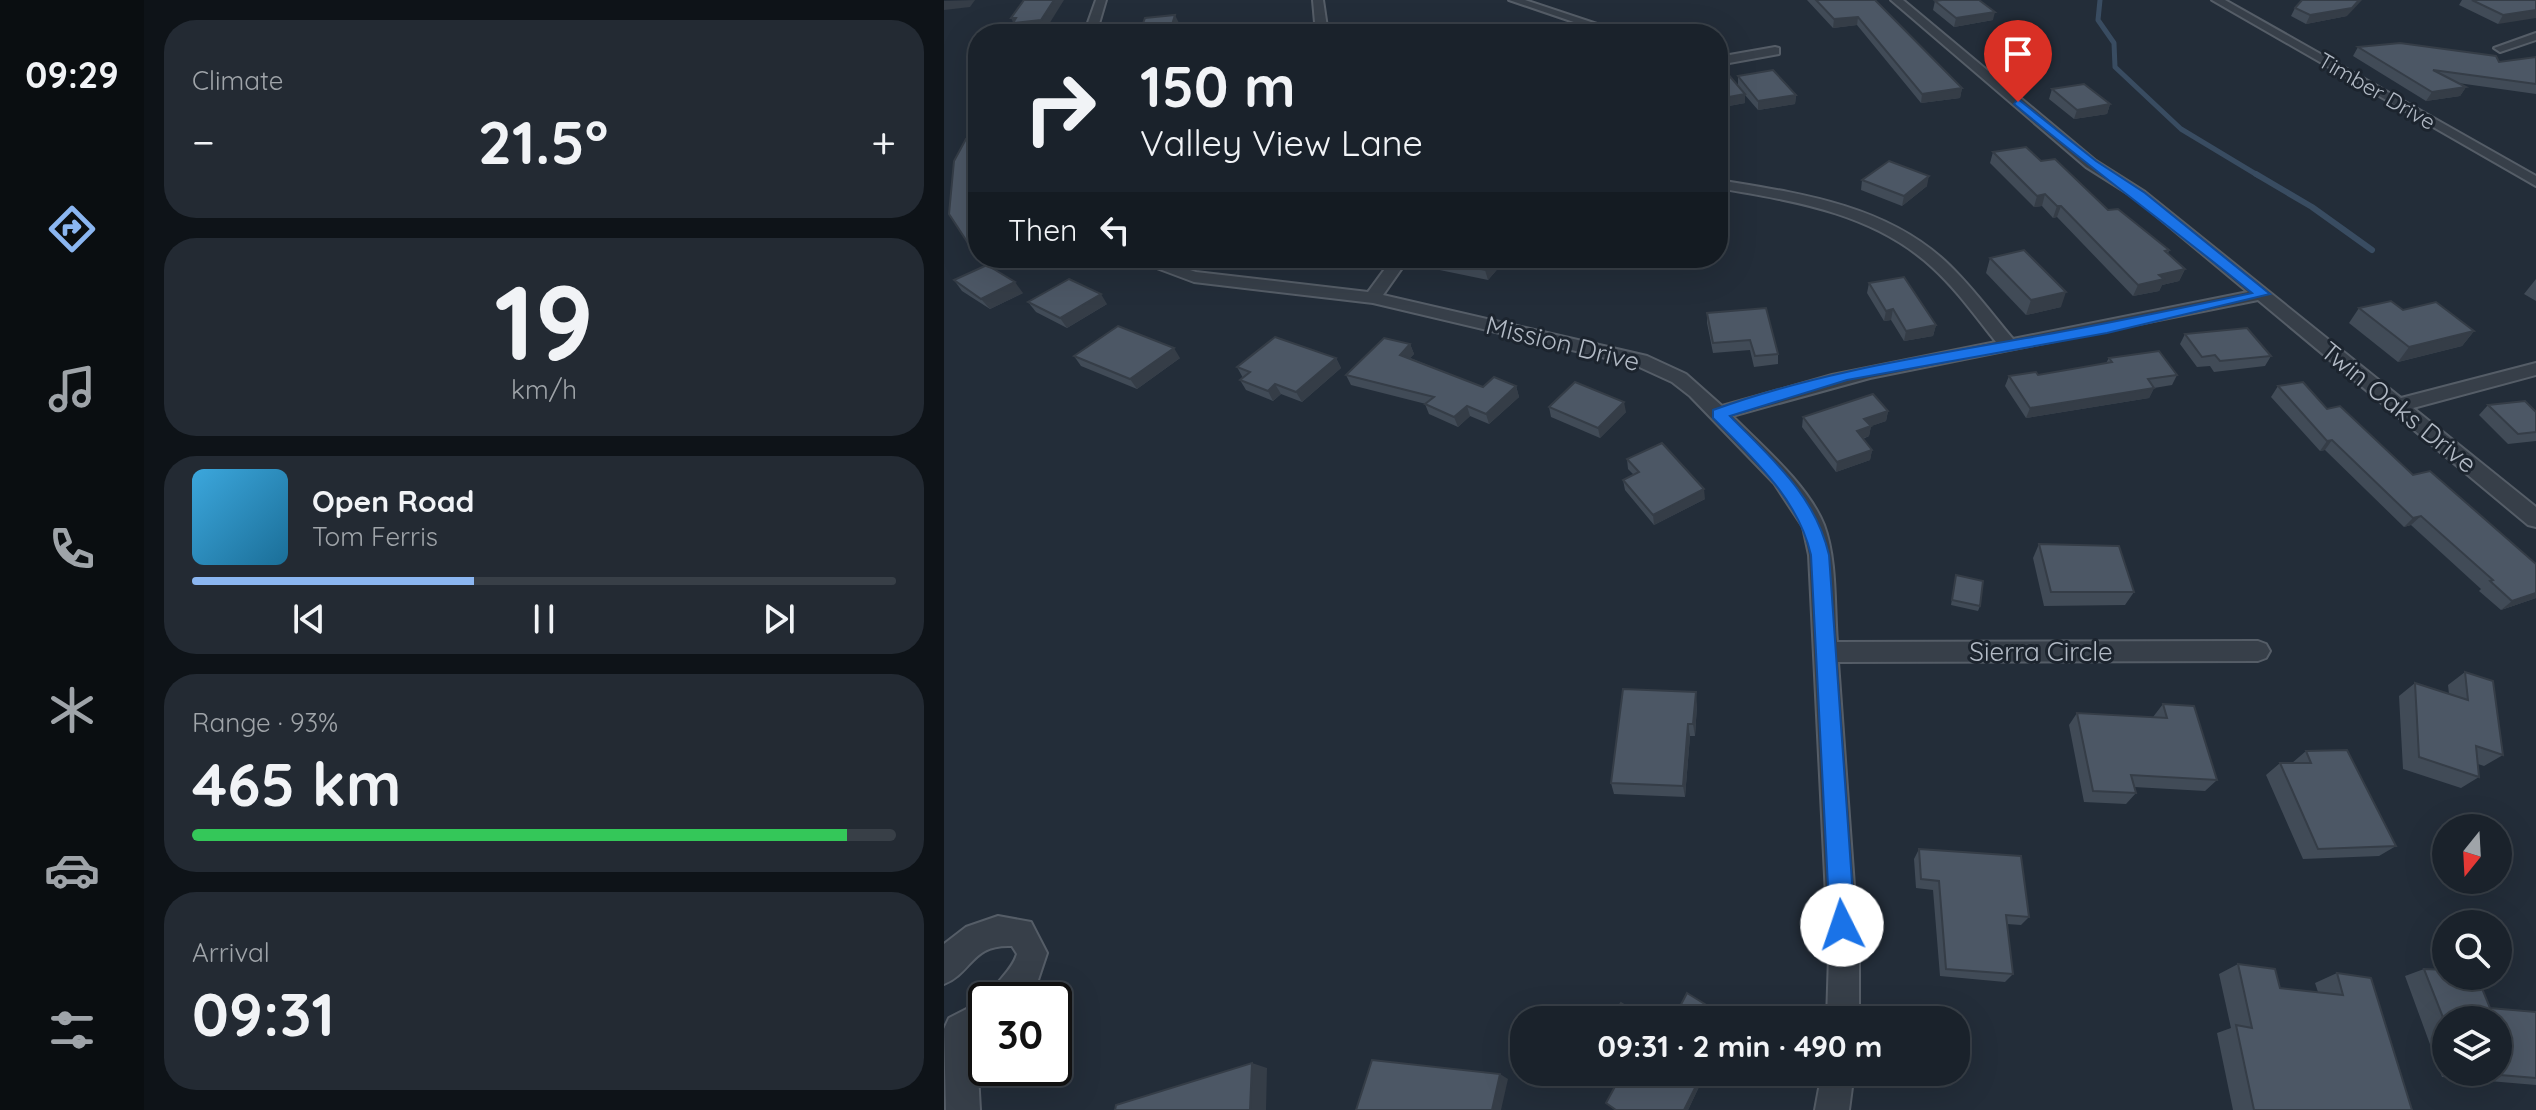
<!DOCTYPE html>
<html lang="en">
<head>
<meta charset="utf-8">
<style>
	body { margin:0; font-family:Quicksand,sans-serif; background:#232a33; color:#f1f3f6; height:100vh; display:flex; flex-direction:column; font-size:30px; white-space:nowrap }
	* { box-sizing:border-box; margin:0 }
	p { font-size:26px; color:#9fa4a9 }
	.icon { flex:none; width:44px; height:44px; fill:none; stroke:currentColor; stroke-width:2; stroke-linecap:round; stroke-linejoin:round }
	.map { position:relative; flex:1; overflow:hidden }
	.drawer { display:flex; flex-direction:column; gap:20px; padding:20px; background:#0e1318; width:800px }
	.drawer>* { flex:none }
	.guide { position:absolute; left:24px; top:24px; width:760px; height:244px; border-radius:32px; box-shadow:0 8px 32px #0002,0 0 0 2px #383f47; background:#1a222b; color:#f1f3f6; overflow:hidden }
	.needle { width:52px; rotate:198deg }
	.buttons { position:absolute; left:1488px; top:814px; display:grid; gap:16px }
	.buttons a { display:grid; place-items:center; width:80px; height:80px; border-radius:50%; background:#1a222b; box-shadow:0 8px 32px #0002,0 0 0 2px #383f47; font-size:40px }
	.speed { position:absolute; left:24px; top:982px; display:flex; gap:16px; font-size:40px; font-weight:700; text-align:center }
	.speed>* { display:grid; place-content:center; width:104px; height:104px; border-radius:50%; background:#1a222b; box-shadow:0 8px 32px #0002,0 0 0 2px #383f47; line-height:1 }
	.speed .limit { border:4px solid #111; border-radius:12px; background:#fff; color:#111 }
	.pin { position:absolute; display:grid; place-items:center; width:68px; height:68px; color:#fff; margin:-82px -34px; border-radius:50% 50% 50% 0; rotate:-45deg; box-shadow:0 0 8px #0007 }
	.pin .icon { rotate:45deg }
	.me { position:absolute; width:88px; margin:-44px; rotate:356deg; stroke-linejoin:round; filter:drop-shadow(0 0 6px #0008) }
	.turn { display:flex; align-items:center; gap:28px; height:168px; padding:0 40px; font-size:36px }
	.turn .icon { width:104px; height:104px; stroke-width:2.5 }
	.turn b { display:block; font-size:56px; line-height:68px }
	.then { display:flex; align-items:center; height:76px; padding:0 40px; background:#0003; gap:16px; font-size:30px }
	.big { font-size:60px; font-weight:700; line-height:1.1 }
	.drawer .widget { flex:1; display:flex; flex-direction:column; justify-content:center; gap:12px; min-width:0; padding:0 28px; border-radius:32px; background:#232a33 }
	.drawer .dial { align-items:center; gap:0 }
	.dial b { font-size:104px; line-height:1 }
	.song { display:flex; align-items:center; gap:24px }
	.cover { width:96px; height:96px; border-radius:12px; background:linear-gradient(135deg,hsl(200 70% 55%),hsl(200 70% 35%)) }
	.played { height:8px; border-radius:4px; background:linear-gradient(90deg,#8bb6f1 40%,#383f47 40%) }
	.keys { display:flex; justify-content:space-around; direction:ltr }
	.heat { display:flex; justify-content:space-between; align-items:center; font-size:44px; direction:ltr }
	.charge { height:12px; border-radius:6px; background:linear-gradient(90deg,#34c759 93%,#383f47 0) }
	.trip { position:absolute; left:566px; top:1006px; width:460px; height:80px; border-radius:32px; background:#1a222b; box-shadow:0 8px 32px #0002,0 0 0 2px #383f47; font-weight:700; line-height:80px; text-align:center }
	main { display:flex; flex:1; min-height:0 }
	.dock { display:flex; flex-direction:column; width:144px; justify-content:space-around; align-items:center; background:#0a0e11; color:#9fa4a9 }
	.dock .icon { width:56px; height:56px }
	.dock .on { color:#8bb6f1 }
	.dock b { font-size:36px; color:#f1f3f6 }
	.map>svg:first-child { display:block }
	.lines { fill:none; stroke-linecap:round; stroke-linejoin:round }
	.stream-far1 { stroke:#394c61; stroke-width:5 }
	.stream { stroke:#394c61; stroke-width:6 }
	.minor-casing { stroke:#555d67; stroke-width:4 }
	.minor { fill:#373f49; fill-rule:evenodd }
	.wall { fill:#414b57; fill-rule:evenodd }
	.shaded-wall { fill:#353d47 }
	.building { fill:#4c5765; stroke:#353d47; stroke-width:2 }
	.route { fill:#1a73e8; stroke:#114b97; stroke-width:2 }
	.labels { text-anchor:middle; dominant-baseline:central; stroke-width:6; stroke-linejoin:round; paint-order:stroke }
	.far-street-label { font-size:22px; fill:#b2bac5; stroke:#1c242e }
	.street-label { font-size:26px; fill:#b2bac5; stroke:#1c242e }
</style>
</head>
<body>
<main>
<nav class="dock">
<b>09:29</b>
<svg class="icon on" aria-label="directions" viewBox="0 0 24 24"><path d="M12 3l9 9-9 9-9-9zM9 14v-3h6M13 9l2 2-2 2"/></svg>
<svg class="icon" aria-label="music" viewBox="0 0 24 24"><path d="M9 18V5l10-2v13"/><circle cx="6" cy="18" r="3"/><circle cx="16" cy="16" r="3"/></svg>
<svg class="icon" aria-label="phone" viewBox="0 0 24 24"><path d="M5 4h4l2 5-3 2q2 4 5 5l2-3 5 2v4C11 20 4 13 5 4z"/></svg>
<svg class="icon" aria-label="climate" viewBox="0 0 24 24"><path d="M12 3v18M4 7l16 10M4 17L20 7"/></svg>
<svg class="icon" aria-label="car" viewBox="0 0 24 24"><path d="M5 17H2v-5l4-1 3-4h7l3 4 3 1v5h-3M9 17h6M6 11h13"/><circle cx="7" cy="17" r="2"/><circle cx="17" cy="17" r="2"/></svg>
<svg class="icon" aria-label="filters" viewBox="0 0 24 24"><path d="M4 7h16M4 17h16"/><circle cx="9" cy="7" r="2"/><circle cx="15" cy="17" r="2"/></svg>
</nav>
<section class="drawer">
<div class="widget"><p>Climate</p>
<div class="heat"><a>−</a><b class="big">21.5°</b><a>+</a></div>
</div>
<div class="widget dial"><b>19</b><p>km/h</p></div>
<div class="widget">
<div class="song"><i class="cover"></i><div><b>Open Road</b><p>Tom Ferris</p></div></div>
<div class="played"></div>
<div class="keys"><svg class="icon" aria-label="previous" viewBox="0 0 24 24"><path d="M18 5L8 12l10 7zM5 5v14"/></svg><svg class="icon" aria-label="pause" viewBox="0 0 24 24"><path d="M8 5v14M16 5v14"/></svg><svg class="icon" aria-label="next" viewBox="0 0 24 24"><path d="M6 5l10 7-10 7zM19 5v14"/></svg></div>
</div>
<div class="widget"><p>Range · 93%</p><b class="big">465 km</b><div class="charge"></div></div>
<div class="widget"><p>Arrival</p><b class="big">09:31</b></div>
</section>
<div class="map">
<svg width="1592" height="1110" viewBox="0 0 1592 1110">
	<rect width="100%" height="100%" fill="#232d39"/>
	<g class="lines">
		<path class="stream-far1" d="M1156 0 1154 20 1170 43 1171 67 1237 129 1315 176"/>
		<path class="stream" d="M1312 174 1368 207 1428 250"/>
		<g class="minor-casing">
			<g id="minor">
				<path d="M152 0H162L152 34H140Z"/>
				<path d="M369 0H379L384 34H372Z"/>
				<path d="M565 0H581L683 34H665Z"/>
				<path d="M947 0H959L1152 161 1201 192 1457 398 1592 363V375L1469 408 1592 507V527L1584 525 1314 300 926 378 788 416C818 446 864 485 880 525 893 560 890 604 893 642L1314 641 1322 644 1326 651 1322 658 1314 661 894 662 915 956V1020H883L885 956 865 555 859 527 830 483 746 396 728 382 691 365 429 303 250 282 186 258H210L252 272 424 292 449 258H465L439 295 703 356 742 374 778 406 888 375 1052 342C1032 317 1013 290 989 268 930 213 850 201 774 188V180C853 193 939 204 1001 261 1026 284 1047 313 1069 339L1304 292 1191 198 1142 167Z"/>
				<path d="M1268 0H1281L1592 176V186Z"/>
				<path d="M1592 33V40L1556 52 1550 48Z"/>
				<path d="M831 47 835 48V54L774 65V57Z"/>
				<path d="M54 916 87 922 103 953 91 989 80 1000H42V1031L32 1037 36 1110H2L0 1029 5 1018 44 998C51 981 67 973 73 954L68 946C27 944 29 972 0 984V944L22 927Z"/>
				<path d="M878 1072H910L905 1110H871Z"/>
			</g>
		</g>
		<use href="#minor" class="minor"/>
	</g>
	<g class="wall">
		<path d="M863 0H931L1018 88 1016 98 977 103 913 25 889 28Z"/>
		<path d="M1518 0H1592L1554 24 1515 5Z"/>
		<path d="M991 1 1049 20 1010 27 989 10Z"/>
		<path d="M1351 8 1403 16 1362 24 1347 16Z"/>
		<path d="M1414 47 1555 62 1592 57V94L1514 83 1522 87 1516 96 1482 101 1409 56Z"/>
		<path d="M774 74 794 85V76L852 95 851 104 814 110 801 95V103L774 108Z"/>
		<path d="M1108 89 1166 104 1163 114 1130 119 1105 99Z"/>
		<path d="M1049 152 1097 161 1164 210 1225 250 1224 254 1241 269 1235 281 1218 285 1215 291 1189 296 1113 217 1109 218 1098 206 1090 207 1046 163Z"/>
		<path d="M918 180 983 186 958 206 917 190Z"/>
		<path d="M478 258H563L544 280 481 267Z"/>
		<path d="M1046 258 1117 307 1082 315 1042 273Z"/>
		<path d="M1592 279V301L1580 294Z"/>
		<path d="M10 280 79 293 46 309 18 291Z"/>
		<path d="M925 283 992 325 989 336 960 341 947 320 940 321 923 293Z"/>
		<path d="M84 302 163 304 123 328 92 312Z"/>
		<path d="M1415 308 1459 310 1530 331 1518 346 1454 362 1405 323Z"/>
		<path d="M763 313 834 354V364L810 367 806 350 769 353 763 323Z"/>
		<path d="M1241 334 1327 356 1321 366 1270 372 1266 366 1253 367 1236 344Z"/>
		<path d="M466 344 470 354 466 358 539 387 572 386 575 397 545 424 526 416 514 427 485 414 481 404H482L407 385 402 375Z"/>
		<path d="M130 356 236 358 193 389 137 366Z"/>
		<path d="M392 358 397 368 358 402 337 394 329 401 302 390 296 380 299 378 293 367Z"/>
		<path d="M1165 358 1233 375 1228 385 1210 388 1205 398 1082 418 1061 386 1065 376 1094 375 1162 363Z"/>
		<path d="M1334 386 1383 409 1592 598 1557 610 1535 591 1537 589 1467 525 1460 527 1381 450 1376 451 1327 397Z"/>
		<path d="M1544 405 1592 412V441L1564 444 1535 415Z"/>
		<path d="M605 407 682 412 656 438 607 417Z"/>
		<path d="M944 411 942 421 927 426 925 436 919 439 928 450 926 460 892 472 858 427 859 417Z"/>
		<path d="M683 459 761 499 710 525 681 490 679 480 690 475 684 469Z"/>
		<path d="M1095 544 1190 592 1181 605 1100 606 1089 558Z"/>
		<path d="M1012 575 1036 606 1034 611 1007 605Z"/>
		<path d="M1521 672 1559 755 1540 766 1534 764 1535 777 1517 788 1459 769 1455 696 1471 683 1505 694 1504 685Z"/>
		<path d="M1219 704 1273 780 1261 791 1190 787 1192 793 1182 804 1140 802 1125 725 1133 713 1209 717Z"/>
		<path d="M753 705 751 736H746L741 797 670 794 667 783Z"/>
		<path d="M1362 751 1452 846 1435 856 1359 859 1322 775 1336 763H1348Z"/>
		<path d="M975 849 1085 917 1077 925 1063 924 1069 974 1061 982 996 976 989 890 972 888 970 859Z"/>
		<path d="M1294 964 1336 988 1374 992 1371 983 1393 973 1468 1110H1289L1273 1033 1287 1028 1275 974Z"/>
		<path d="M1480 969 1546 1008 1592 1012V1085L1498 1077 1461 976ZM1502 1020 1554 1072H1502Z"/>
		<path d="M657 1072H762L744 1110H671L662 1103 673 1083Z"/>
	</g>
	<g class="shaded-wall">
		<path d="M31 0 26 7 0 10V1Z"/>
		<path d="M110 0H120L102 29 74 32 67 18H72Z"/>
		<path d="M1415 0H1418L1403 16 1362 24 1366 15Z"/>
		<path d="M1592 10V18L1554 24 1559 15Z"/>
		<path d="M1051 12 1049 20 1010 27 1012 18Z"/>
		<path d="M231 15 236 25 233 34H225Z"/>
		<path d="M914 17 913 25 889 28 890 19Z"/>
		<path d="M1522 87 1516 96 1482 101 1488 92Z"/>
		<path d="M1018 88 1016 98 977 103 978 94Z"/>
		<path d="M801 94V103L774 108V99Z"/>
		<path d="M852 95 851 104 814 110V101Z"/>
		<path d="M1166 104 1163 114 1130 119 1133 110Z"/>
		<path d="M985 176 983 186 958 206 960 196Z"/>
		<path d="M1101 194 1098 206 1090 207 1093 196Z"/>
		<path d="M1113 206H1117L1113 217 1109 218Z"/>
		<path d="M34 240V253H31L24 243Z"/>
		<path d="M552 258H563L544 280 541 270Z"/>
		<path d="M1241 269 1235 281 1218 285 1215 291 1189 296 1194 285 1215 275Z"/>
		<path d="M71 282 79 293 46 309 37 299Z"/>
		<path d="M1122 292 1117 307 1082 315 1087 300Z"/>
		<path d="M157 294 163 304 123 328 116 318Z"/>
		<path d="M949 309 947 320 940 321 942 311Z"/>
		<path d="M992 325 989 336 960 341 962 331Z"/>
		<path d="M1530 331 1518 346 1454 362 1465 347Z"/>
		<path d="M466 344 470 354 460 365 456 355Z"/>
		<path d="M230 348 236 358 193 389 186 379Z"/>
		<path d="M392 358 397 368 358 402 352 392Z"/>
		<path d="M331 384 337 394 329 401 324 391Z"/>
		<path d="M572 386 575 397 545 424 542 414Z"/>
		<path d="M1210 388 1205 398 1082 418 1086 408Z"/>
		<path d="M680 402 682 412 656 438 654 428Z"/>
		<path d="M523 406 526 416 514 427 510 417Z"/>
		<path d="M944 411 942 421 919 429 920 419Z"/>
		<path d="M927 426 925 436 911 441 913 431Z"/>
		<path d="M1388 440 1381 450 1376 451 1383 441Z"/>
		<path d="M928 450 926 460 892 472 893 462Z"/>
		<path d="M760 489 761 499 710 525 709 515Z"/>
		<path d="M1477 516 1467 525 1460 527 1469 518Z"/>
		<path d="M1592 593V598L1557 610 1568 601Z"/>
		<path d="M752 692 753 705 751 736 749 724Z"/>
		<path d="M744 724 746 736 741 797 739 786Z"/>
		<path d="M308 1063 323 1068 322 1110H306Z"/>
		<path d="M759 1072H762L744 1110H740Z"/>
		<path d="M556 1074 564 1079 557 1110H548Z"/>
	</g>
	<g class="building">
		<path d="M80 0H110L97 20 69 23 72 18H67Z"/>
		<path d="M872 0H931L1018 88 978 94 914 17 890 19Z"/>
		<path d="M998 0H1035L1051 12 1012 18 991 1Z"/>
		<path d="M1358 0H1415L1408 8 1366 15 1351 8Z"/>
		<path d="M1528 0H1592V10L1559 15Z"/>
		<path d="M231 15 225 34H195L201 18Z"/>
		<path d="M336 24V34H310V27Z"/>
		<path d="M1456 43 1552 56 1555 62 1592 57V84L1489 70 1522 87 1488 92 1414 47Z"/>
		<path d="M829 70 852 95 814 101 794 76Z"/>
		<path d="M783 73 801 94 774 99V74Z"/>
		<path d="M1140 84 1166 104 1133 110 1108 89Z"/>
		<path d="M32 133H34V240L24 243 5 214 10 161 22 139 29 138Z"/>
		<path d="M1082 147 1097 161 1111 159 1164 210 1174 209 1225 250 1221 251 1241 269 1215 275 1220 279 1194 285 1117 206H1113L1101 194 1093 196 1049 152Z"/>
		<path d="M945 161 985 176 960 196 918 180Z"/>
		<path d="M1080 250 1122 292 1087 300 1046 258Z"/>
		<path d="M483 258H552L541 270Z"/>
		<path d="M43 265 71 282 37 299 10 280Z"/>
		<path d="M960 277 992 325 962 331 949 309 942 311 925 283Z"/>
		<path d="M125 279 157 294 116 318 84 302Z"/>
		<path d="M1447 301 1459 310 1492 302 1530 331 1465 347 1415 308Z"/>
		<path d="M822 308 834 354 811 356 806 340 769 343 763 313Z"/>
		<path d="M174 326 230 348 186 379 130 356Z"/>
		<path d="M1303 328 1327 356 1276 361 1271 355 1258 357 1241 334Z"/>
		<path d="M331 337 392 358 352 392 331 384 324 391 296 380 306 372 293 367Z"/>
		<path d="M440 338 466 344 456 355 539 387 550 377 572 386 542 414 523 406 510 417 481 404 490 397 402 375Z"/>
		<path d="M1215 351 1233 375 1204 379 1210 388 1086 408 1065 376 1092 372 1094 375 1168 362 1165 358Z"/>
		<path d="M631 382 680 402 654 428 605 407Z"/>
		<path d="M1359 382 1383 409 1396 406 1469 475 1486 471 1592 564V593L1568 601 1546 581 1549 580 1477 516 1469 518 1388 440 1383 441 1334 386Z"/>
		<path d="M929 394 944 411 920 419 927 426 913 431 928 450 893 462 859 417Z"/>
		<path d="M1581 401 1592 412V432L1574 434 1544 405Z"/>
		<path d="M718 443 760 489 709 515 679 480 695 472 683 459Z"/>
		<path d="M1095 544 1175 546 1190 592H1107Z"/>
		<path d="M1012 575 1039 581 1036 606 1008 600Z"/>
		<path d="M1521 672 1549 681 1559 755 1532 746 1535 777 1475 757 1471 683 1524 700Z"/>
		<path d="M679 689 752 692 749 724H744L739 786 667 783Z"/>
		<path d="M1219 704 1250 706 1273 780 1187 775 1192 793 1149 791 1133 713 1223 718Z"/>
		<path d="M1403 750 1452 846 1374 849 1336 763H1367L1362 751Z"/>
		<path d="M975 849 1077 856 1085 917 1062 915 1069 974 1002 969 995 881 977 879Z"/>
		<path d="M1294 964 1331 969 1336 988 1399 995 1393 973 1427 978 1468 1110H1310L1292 1025 1308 1028Z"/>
		<path d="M1480 969 1502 970V976H1533L1546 1008 1592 1012V1078L1520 1072H1554V1020H1502V1025Z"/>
		<path d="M743 993 785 1019V1020H729Z"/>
		<path d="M677 1003 705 1020H667Z"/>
		<path d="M428 1060 556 1074 548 1110H412Z"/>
		<path d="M308 1063 306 1110H171L172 1105Z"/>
		<path d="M660 1072H759L740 1110H672L662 1103 674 1081Z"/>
	</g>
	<path class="route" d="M1074 99 1152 161 1201 193 1326 294 1163 333 903 380 786 416C828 459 871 495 885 555L911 925 907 934 898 938 890 934 886 925 867 555C854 498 809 459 769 418V410C871 373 976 357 1082 338 1158 325 1233 309 1308 293 1230 229 1148 170 1070 104Z"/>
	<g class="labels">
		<g class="far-street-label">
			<text transform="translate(1433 91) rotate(30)">Timber Drive</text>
		</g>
		<g class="street-label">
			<text transform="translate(619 343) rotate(14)">Mission Drive</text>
			<text transform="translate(1455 407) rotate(39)">Twin Oaks Drive</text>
			<text x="1097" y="651">Sierra Circle</text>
		</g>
	</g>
</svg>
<div class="buttons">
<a><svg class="needle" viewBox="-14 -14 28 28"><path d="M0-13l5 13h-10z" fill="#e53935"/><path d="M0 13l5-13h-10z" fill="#9fa4a9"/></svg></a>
<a><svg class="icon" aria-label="search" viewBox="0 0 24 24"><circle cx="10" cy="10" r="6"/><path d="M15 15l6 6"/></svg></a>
<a><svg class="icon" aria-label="layers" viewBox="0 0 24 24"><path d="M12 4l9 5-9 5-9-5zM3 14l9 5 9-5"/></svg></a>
</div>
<div class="speed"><div class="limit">30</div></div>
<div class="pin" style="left:1074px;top:102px;background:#d93025"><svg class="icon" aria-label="arrive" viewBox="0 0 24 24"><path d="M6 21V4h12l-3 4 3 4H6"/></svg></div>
<svg class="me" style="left:898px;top:925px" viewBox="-20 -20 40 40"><circle r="19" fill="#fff"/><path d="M0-13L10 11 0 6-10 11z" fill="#1a73e8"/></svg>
<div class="trip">09:31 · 2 min · 490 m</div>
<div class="guide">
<div class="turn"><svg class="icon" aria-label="right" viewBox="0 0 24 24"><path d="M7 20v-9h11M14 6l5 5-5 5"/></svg><div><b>150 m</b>Valley View Lane</div></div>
<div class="then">Then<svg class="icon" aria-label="left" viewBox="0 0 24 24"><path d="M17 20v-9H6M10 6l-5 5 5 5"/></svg></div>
</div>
</div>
</main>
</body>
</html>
